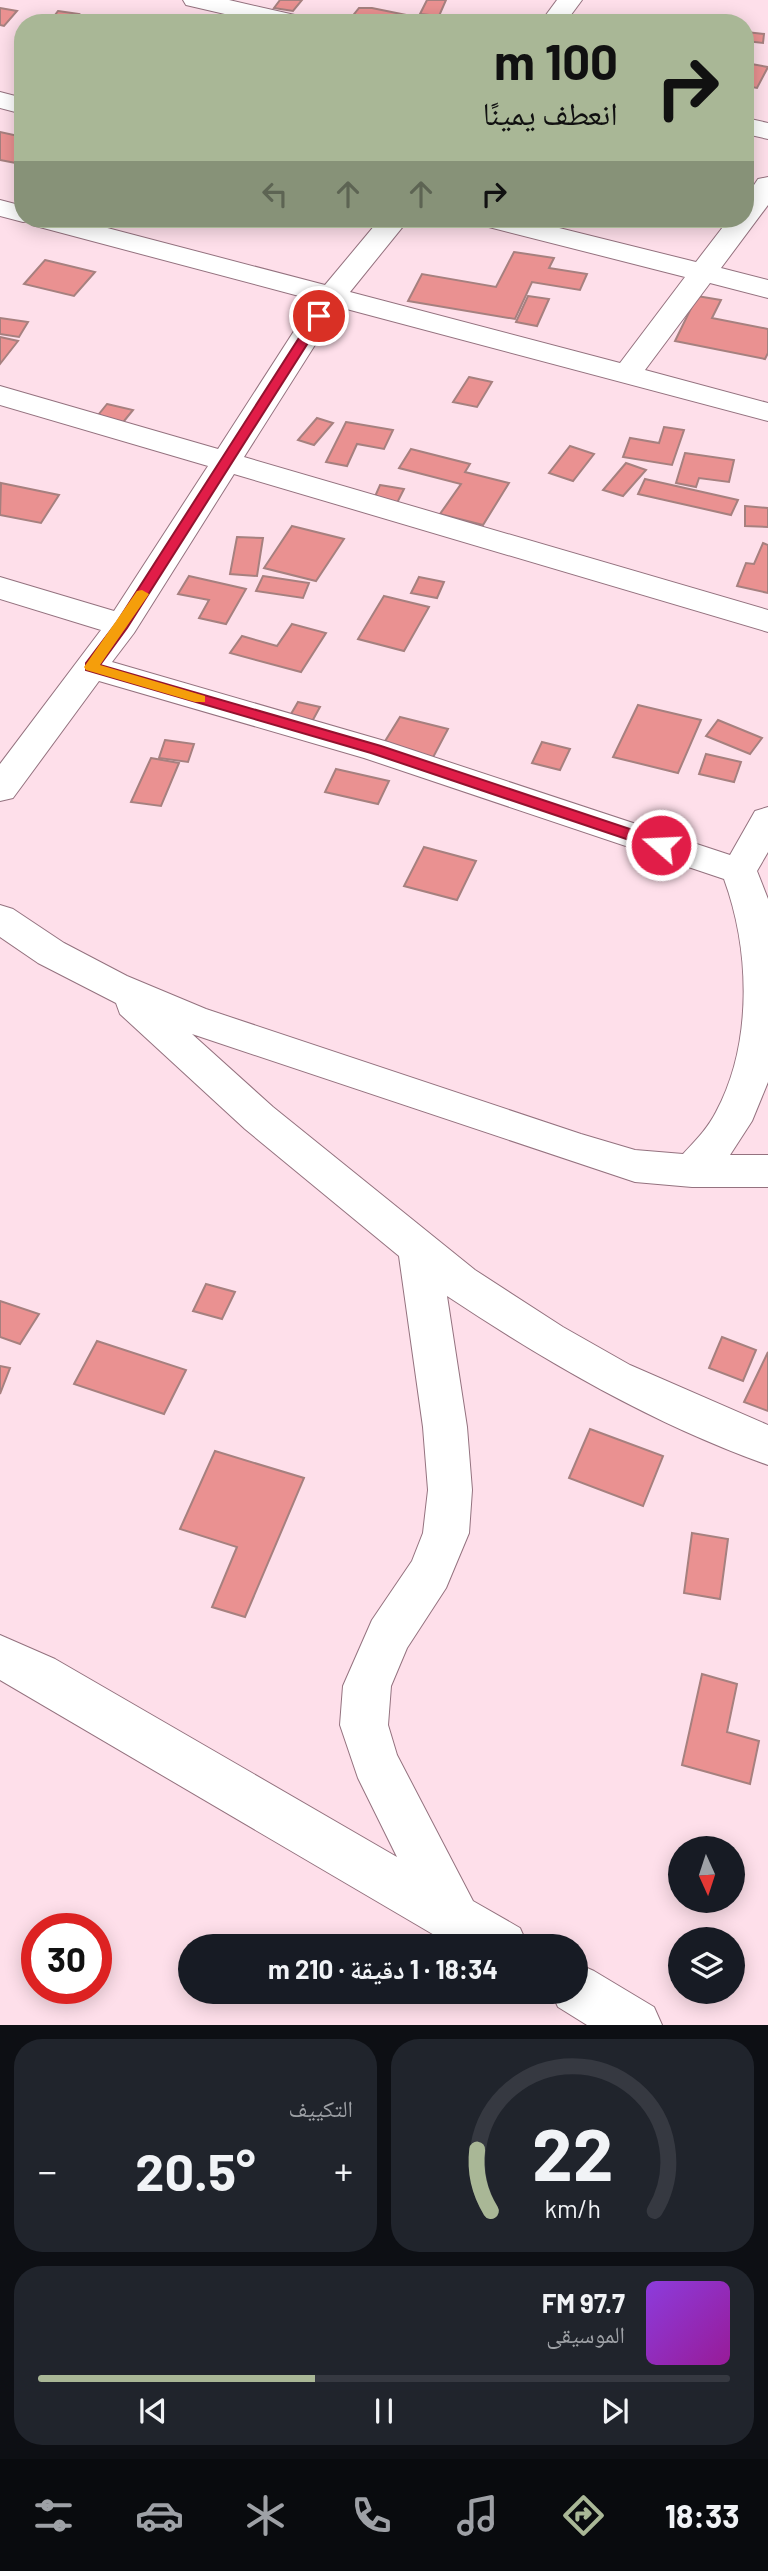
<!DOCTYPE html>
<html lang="ar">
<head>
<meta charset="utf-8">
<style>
	body { margin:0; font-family:Barlow,"Noto Naskh Arabic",sans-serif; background:#20242c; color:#f1f3f6; direction:rtl; height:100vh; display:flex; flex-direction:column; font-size:26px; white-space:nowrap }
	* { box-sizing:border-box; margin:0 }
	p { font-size:23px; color:#9ea1a6 }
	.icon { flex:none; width:38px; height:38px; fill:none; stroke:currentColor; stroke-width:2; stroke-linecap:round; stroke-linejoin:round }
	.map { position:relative; height:2025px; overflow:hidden; direction:ltr }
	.side { display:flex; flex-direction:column; gap:14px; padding:14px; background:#0d0f14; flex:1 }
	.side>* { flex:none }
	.banner { position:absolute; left:14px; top:14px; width:740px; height:214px; border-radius:28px; box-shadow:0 4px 18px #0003; direction:rtl; background:#a9b796; color:#111; overflow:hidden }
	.needle { width:46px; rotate:177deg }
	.fabs { position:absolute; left:668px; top:1836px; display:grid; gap:14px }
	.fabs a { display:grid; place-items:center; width:77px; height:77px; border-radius:50%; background:#171b24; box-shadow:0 4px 18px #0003; font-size:35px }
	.speed { position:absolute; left:21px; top:1913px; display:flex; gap:14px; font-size:35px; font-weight:700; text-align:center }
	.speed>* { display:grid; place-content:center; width:91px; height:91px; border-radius:50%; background:#171b24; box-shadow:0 4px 18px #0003; line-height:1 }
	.speed .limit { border:10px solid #d22; background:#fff; color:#111 }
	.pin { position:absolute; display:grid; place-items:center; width:60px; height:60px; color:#fff; margin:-30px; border:4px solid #fff; border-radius:50%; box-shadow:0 2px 7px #0007 }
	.me { position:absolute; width:77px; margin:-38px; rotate:289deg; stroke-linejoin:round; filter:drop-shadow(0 0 5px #0008) }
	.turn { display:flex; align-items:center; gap:24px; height:147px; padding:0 21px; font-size:32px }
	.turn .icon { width:91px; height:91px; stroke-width:2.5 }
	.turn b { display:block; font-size:49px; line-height:60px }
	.lanes { display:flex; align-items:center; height:66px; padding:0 21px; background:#0003; justify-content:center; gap:35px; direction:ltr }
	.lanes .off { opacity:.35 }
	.big { font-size:52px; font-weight:700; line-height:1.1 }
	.side .widget { flex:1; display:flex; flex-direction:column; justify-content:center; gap:10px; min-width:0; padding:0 24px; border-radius:28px; background:#20242c }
	.side .dial { align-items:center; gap:0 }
	.dial svg { height:182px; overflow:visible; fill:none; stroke:#363941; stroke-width:7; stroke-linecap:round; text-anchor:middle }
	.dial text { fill:#f1f3f6; stroke:none }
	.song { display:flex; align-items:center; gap:21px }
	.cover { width:84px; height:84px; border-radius:10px; background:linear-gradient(135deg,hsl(270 70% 55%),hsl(300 70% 35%)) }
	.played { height:7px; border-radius:4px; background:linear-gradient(90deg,#a9b796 40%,#363941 40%) }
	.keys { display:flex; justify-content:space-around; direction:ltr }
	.heat { display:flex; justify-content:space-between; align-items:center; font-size:38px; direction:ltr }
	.side .tiles { flex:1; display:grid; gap:14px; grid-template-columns:1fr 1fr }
	.widget:last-child { grid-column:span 2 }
	.trip { position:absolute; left:178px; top:1934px; width:410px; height:70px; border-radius:35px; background:#171b24; box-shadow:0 4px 18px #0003; font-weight:700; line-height:70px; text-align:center; direction:rtl }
	.dock { display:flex; height:112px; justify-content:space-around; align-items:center; background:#090b0e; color:#9ea1a6 }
	.dock .icon { width:49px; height:49px }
	.dock .on { color:#a9b796 }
	.dock b { font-size:32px; color:#f1f3f6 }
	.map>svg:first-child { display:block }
	.building { fill:#ea9191; stroke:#a6807f; stroke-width:2 }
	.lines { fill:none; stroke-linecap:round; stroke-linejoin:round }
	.minor-casing { stroke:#94727f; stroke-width:2 }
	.minor { fill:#fff; fill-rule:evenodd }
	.route { fill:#e11d48; stroke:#92132f; stroke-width:2 }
	.slow { fill:#f59e0b }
</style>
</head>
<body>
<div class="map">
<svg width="768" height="2025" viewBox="0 0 768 2025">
	<rect width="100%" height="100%" fill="#fedfea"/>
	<g class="building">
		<path d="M280 0H302L293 11 274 8Z"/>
		<path d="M427 0H446L439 16 420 14Z"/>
		<path d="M0 8 17 11 4 26 0 25Z"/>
		<path d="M359 8H372L411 16 406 23H347Z"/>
		<path d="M58 11 79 14 73 23H49Z"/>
		<path d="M746 32 764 34 763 43 746 41Z"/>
		<path d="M746 63 768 67 757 88 746 86Z"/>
		<path d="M0 132 23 137 21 164 0 160Z"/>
		<path d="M514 252 554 258 549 268 587 274 580 290 532 282 515 319 408 301 422 274 496 287Z"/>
		<path d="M45 260 95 272 74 296 24 284Z"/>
		<path d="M528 296 549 299 537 326 516 322Z"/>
		<path d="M697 296 721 300 712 318 768 329V353L765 359 675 341Z"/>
		<path d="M0 318 28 322 19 337 0 334Z"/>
		<path d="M0 337 18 341 0 364Z"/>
		<path d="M469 377 492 382 477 407 453 402Z"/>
		<path d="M107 404 133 410 120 426 95 419Z"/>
		<path d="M317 418 333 423 314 445 298 440Z"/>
		<path d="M346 422 393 430 384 449 357 444 347 466 326 462Z"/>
		<path d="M664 427 684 430 672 465 623 457 630 438 659 443Z"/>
		<path d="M570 446 594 454 573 481 549 473Z"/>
		<path d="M411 449 470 464 465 472 509 483 483 525 440 514 461 484 399 468Z"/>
		<path d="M685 453 734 460 729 482 699 478 696 487 676 483Z"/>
		<path d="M626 463 646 470 623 496 603 490Z"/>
		<path d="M645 479 738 500 731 515 638 494Z"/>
		<path d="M1 483 59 495 41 523 0 515Z"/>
		<path d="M380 485 404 489 396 505 373 501Z"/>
		<path d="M745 506 768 508V527L745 526Z"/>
		<path d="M292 526 344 539 316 581 264 568Z"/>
		<path d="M237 537 263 538 257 576 230 574Z"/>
		<path d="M763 543 768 545V593L737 586 746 563 754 564Z"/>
		<path d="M189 576 246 589 226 624 199 618 209 600 178 594Z"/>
		<path d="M263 576 309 583 303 598 256 591Z"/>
		<path d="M419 577 444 582 437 598 411 593Z"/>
		<path d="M384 596 429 607 404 651 358 639Z"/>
		<path d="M292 624 326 633 301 672 230 653 242 636 277 646Z"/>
		<path d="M298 702 320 707 309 727 287 721Z"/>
		<path d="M638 705 701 720 678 773 613 757Z"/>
		<path d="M400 717 448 729 429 765 379 751Z"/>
		<path d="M718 720 762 738 750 754 706 736Z"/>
		<path d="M165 740 194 744 188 762 159 758Z"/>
		<path d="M542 742 570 749 560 770 532 763Z"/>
		<path d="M706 754 741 762 734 782 699 774Z"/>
		<path d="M151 758 179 763 161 806 131 802Z"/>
		<path d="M336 769 389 781 378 804 325 792Z"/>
		<path d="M424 847 476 861 457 900 404 886Z"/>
		<path d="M206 1284 235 1292 222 1319 193 1311Z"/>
		<path d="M0 1301 39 1314 20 1344 0 1337Z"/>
		<path d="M722 1337 756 1350 743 1381 709 1368Z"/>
		<path d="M97 1341 186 1370 164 1414 74 1384Z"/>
		<path d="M768 1352V1411L744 1402Z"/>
		<path d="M0 1366 10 1368 0 1394Z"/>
		<path d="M590 1429 663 1456 643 1506 569 1478Z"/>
		<path d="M215 1451 304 1478 245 1617 212 1607 237 1547 180 1529Z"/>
		<path d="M692 1533 728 1539 720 1599 684 1593Z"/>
		<path d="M702 1674 737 1684 727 1732 759 1741 750 1784 682 1765Z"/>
	</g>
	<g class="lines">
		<g class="minor-casing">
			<g id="minor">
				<path d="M183 0H229L308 18 311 23H264L186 5Z"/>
				<path d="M557 0H582L565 23H540Z"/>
				<path d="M0 92 23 98V114L0 108Z"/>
				<path d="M746 118 768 123V139L746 134Z"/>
				<path d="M768 177V205L721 268 768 280V298L710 283 645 370 768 403V421L339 307 244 457 768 610V632L234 474 134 633 112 662 388 742 730 855 755 811 768 807V852L757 871 768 899V1082L752 1121 730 1155H768V1187H692L635 1182 192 1034 273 1107 475 1270 563 1327 630 1365 768 1425V1465C653 1424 548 1363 447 1296L467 1427 472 1490 469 1533 446 1588 407 1648 391 1686 388 1725 397 1755 473 1901 520 1928 528 1946H453L0 1680V1635L55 1659 397 1857 358 1778 340 1725 343 1686 372 1620 412 1561 423 1533 428 1490 423 1427 399 1256 245 1129 120 1014 116 1003 38 963 0 937V905L13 909 64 943 127 976 206 1009 581 1134 635 1150 683 1154C695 1141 708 1128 716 1112 753 1043 750 950 724 879L364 758 99 681 13 798 0 801V764L101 630 0 599V577L114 611 208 466 0 405V386L218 449 314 300 32 225 29 221 23 222 0 216V200L23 206V219H73L325 285 380 219H409L350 292 620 363 685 277 481 225 477 219H523L696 262 729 219H746V197L758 179Z"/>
				<path d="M576 1963 594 1971 654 2007 662 2025H587L558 2007 551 1992H576Z"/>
			</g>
		</g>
		<use href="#minor" class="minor"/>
	</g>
	<path class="route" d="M319 312 325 316 127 628 100 665 381 746 666 841 668 845 666 849H656L371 753 86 670V663L117 622 313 316Z"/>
	<path class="slow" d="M142 590 149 594 100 665 205 696V702H195L86 670 84 667 137 591Z"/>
</svg>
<div class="fabs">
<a><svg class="needle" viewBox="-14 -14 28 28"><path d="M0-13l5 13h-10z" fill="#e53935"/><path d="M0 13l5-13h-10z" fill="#9ea1a6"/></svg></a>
<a><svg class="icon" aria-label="layers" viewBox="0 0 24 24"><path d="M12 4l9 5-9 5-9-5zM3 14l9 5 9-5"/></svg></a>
</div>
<div class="speed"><div class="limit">30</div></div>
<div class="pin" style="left:319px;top:316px;background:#d93025"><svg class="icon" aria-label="arrive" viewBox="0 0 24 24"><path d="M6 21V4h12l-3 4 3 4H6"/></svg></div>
<svg class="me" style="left:661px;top:845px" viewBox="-20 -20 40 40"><circle r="17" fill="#e11d48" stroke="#fff" stroke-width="3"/><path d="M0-11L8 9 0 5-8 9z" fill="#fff"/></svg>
<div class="trip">18:34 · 1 دقيقة · 210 m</div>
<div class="banner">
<div class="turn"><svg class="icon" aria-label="right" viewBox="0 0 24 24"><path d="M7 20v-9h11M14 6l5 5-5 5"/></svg><div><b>100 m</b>انعطف يمينًا</div></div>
<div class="lanes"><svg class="icon off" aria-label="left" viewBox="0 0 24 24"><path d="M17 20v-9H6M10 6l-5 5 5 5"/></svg><svg class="icon off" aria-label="ahead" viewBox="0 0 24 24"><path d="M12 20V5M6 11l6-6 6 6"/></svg><svg class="icon off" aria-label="ahead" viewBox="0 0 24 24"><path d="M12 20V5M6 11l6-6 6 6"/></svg><svg class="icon" aria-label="right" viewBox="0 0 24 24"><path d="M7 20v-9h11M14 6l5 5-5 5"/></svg></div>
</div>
</div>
<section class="side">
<div class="tiles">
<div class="widget dial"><svg viewBox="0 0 100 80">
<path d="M14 69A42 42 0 1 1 86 69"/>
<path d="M14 69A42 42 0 0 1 8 42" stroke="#a9b796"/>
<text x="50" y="56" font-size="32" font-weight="700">22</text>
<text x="50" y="72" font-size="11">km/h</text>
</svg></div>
<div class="widget"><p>التكييف</p>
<div class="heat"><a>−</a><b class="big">20.5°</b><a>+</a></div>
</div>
<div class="widget">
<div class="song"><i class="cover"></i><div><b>97.7 FM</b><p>الموسيقى</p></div></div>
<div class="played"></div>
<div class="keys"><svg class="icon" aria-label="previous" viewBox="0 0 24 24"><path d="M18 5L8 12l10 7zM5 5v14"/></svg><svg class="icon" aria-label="pause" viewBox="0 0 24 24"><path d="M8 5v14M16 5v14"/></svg><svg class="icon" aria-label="next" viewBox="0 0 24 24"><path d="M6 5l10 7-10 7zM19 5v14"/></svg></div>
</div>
</div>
</section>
<nav class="dock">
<b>18:33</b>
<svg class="icon on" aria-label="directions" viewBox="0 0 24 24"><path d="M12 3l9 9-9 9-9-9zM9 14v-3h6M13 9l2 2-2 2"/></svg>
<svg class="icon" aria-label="music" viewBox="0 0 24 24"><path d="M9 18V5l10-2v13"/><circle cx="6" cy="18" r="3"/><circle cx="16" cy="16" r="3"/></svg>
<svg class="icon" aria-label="phone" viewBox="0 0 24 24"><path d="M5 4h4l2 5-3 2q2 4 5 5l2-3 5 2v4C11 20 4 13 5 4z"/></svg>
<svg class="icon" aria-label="climate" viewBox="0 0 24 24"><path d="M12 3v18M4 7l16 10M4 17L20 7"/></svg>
<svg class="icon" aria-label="car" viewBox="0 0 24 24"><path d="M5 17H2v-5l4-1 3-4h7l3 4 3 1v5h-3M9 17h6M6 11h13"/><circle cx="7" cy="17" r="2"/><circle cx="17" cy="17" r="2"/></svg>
<svg class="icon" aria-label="filters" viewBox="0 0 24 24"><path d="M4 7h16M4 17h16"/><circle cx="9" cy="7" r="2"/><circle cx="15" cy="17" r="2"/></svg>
</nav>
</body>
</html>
